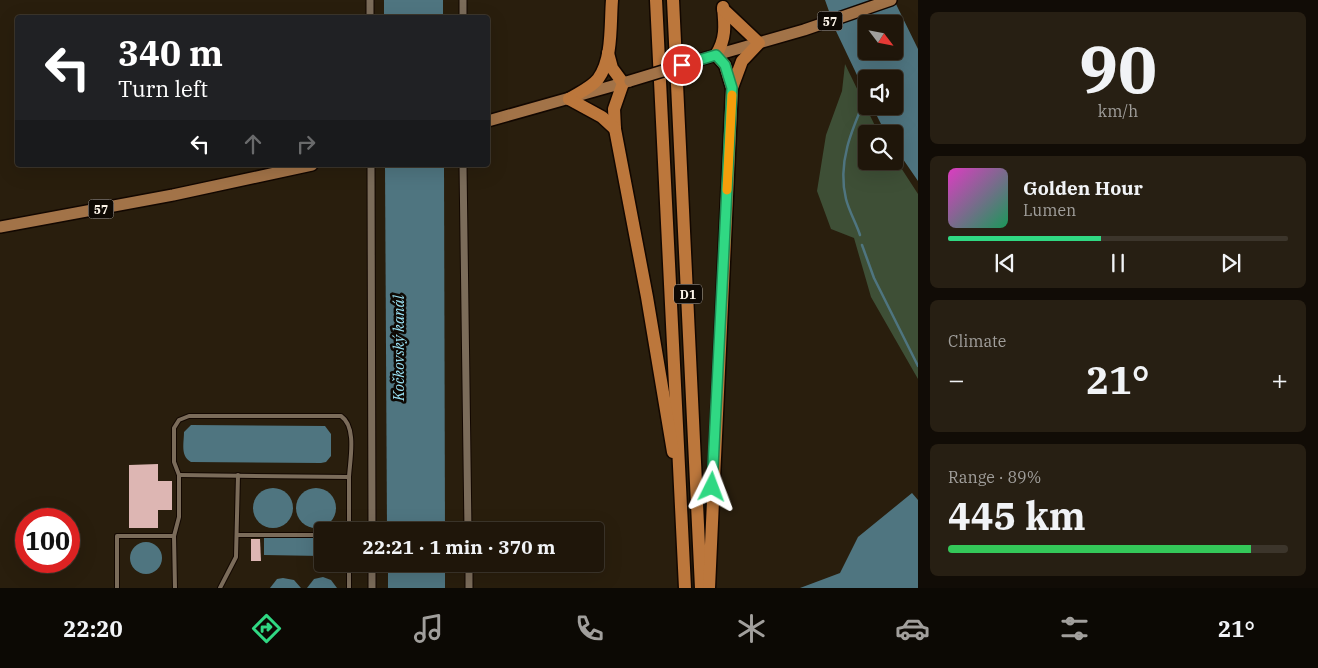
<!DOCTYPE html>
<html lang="en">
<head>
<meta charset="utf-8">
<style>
	body { margin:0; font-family:"IBM Plex Serif",serif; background:#271f13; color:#f1f3f6; height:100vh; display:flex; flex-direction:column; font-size:19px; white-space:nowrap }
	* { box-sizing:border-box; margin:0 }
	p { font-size:16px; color:#a19f9c }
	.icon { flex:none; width:28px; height:28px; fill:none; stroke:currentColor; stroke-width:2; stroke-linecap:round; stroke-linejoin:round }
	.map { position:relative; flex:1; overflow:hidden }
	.side { display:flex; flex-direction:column; gap:12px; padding:12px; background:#110c06; width:400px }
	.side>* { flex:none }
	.top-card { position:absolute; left:15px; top:15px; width:475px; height:152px; border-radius:5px; box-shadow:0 5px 20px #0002,0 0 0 1px #3c352b; background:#202124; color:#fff; overflow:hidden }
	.needle { width:32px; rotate:122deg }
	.fabs { position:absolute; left:858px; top:15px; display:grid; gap:10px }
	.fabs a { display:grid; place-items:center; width:45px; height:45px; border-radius:5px; background:#1f160a; box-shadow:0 5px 20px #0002,0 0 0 1px #3c352b; font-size:25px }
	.speed { position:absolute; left:15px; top:508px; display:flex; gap:10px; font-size:25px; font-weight:700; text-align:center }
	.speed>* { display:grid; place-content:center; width:65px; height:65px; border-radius:50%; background:#1f160a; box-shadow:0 5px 20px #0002,0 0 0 1px #3c352b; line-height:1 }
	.speed .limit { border:8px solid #d22; background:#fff; color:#111 }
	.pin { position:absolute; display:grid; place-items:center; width:42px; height:42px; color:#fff; margin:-21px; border:2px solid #fff; border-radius:50%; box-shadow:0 1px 5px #0007 }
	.me { position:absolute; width:55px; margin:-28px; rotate:3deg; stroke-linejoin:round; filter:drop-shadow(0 0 4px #0008) }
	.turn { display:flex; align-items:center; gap:18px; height:105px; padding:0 20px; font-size:22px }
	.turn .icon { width:65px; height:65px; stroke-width:2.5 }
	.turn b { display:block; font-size:35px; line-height:42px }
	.lanes { display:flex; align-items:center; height:48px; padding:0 20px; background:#0003; justify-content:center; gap:25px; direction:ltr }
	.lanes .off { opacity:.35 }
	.big { font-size:38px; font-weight:700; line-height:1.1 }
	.side .tile { flex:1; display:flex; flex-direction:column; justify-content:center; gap:8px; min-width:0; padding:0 18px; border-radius:8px; background:#271f13 }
	.side .dial { align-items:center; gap:0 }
	.dial b { font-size:65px; line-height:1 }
	.song { display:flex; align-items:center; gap:15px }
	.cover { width:60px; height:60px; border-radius:8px; background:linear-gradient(135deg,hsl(310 70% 55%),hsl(150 70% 35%)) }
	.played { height:5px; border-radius:2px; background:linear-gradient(90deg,#30d883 45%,#3c352b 45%) }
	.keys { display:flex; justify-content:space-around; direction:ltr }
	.heat { display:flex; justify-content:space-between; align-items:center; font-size:28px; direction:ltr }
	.charge { height:8px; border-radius:4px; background:linear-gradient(90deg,#34c759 89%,#3c352b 0) }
	.trip { position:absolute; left:314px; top:522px; width:290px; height:50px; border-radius:5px; background:#1f160a; box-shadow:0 5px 20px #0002,0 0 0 1px #3c352b; font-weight:700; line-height:50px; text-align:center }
	.dock { display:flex; height:80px; justify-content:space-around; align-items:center; background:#0c0904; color:#a19f9c }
	.dock .icon { width:35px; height:35px }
	.dock .active { color:#30d883 }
	.dock b { font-size:22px; color:#f1f3f6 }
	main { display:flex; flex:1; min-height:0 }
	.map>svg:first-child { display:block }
	.forest { fill:#3e4f36 }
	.water { fill:#4f7580; fill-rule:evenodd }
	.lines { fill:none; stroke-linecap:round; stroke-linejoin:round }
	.stream { stroke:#4f7580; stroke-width:2.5 }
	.building { fill:#ddb6b3 }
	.service-casing { stroke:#120700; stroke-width:6 }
	.minor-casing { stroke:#120700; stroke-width:9 }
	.primary-casing { stroke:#120700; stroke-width:14 }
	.motorway-casing { stroke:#120700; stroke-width:15 }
	.service { stroke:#7b6c5a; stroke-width:4 }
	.minor { stroke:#7b6c5a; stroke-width:7 }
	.primary { stroke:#a27348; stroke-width:11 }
	.motorway { stroke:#bc773c; stroke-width:12 }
	.primary-bridge-casing { stroke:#120700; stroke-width:14; stroke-linecap:butt }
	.primary-bridge { stroke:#a27348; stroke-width:11 }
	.route-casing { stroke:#1f8c55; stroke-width:12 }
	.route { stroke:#30d883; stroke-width:9 }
	.slow { stroke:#f59e0b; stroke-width:9 }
	.labels { text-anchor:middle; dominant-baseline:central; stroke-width:5; stroke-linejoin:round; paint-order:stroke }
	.shield { fill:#0e0904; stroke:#b4ada4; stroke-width:1 }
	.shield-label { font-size:12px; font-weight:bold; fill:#fbf3e8 }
	.water-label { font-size:15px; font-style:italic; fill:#9be2f5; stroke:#0e0904 }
</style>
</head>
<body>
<main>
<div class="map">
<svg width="918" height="588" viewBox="0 0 918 588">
	<rect width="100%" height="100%" fill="#291e0d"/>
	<path class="forest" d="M845 64 879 134H866V161H894V157L918 194V379L871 297 854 238 831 229 817 191 826 135 842 91Z"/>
	<g class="water">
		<rect x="384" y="0" width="59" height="17"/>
		<path d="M825 0H894L918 49V181L894 146V134H886L872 106H894V79H866V94L836 31ZM866 24H894V51H866Z"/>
		<path d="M385 165H444L445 531H387Z"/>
		<path d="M191 425 325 426 331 434V456L326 462 321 463 191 462C180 456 184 443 184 432Z"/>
		<circle cx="273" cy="508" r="20"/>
		<circle cx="316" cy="508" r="20"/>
		<path d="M912 493 918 500V588H800L840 573 858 537Z"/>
		<path d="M264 538H322V556L264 555Z"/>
		<circle cx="146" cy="558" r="16"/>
		<rect x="388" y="564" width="57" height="24"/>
		<path d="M323 577 331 580 337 588H307L314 579Z"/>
		<path d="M283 578 294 580 301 588H270L277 579Z"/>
	</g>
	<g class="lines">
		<g class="stream">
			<path d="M860 235C856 223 849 211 846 199 837 163 852 129 866 97"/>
			<path d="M862 245 874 278 918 366"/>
		</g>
	</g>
	<g class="building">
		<path d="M158 464V481H172V510H158V528H129V465Z"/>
		<path d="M251 539H260L261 561H251Z"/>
	</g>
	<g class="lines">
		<g class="service-casing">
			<g id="service">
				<path d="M179 475 349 477V531"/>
				<path d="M238 535H322"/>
				<path d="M349 564V588"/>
				<path d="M117 588V536H174"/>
				<path d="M175 588 174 536 179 517V475L174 462V428L179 420 189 416H341C357 427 350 459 349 477"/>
				<path d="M220 588 236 557 238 475"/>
			</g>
		</g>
		<g class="minor-casing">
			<g id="minor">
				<path d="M370 0V18"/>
				<path d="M463 18V0"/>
				<path d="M371 165 372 531"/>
				<path d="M463 165 468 531"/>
				<path d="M469 564V588"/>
				<path d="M372 588V564"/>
			</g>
		</g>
		<g class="primary-casing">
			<g id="primary">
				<path d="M709 57 804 30 891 0"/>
				<path d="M488 121 630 81"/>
				<path d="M0 227 173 195 312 165"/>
			</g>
		</g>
		<g class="motorway-casing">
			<g id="motorway">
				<path d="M656 0 685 588"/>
				<path d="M673 0 701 588"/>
				<path d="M723 7C725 26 726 39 716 55L725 65 732 88"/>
				<path d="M608 53 612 68 623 83 614 109 615 129 647 297 673 452"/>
				<path d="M569 99C578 93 591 88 598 79 613 59 610 24 612 0"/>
				<path d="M569 99 602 117 615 129"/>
				<path d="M709 588 732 88 742 61 759 43 723 9"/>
			</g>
		</g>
		<use href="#service" class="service"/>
		<use href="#minor" class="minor"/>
		<use href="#primary" class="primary"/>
		<use href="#motorway" class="motorway"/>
		<g class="primary-bridge-casing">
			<path id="primary-bridge" d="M630 81 709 57"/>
		</g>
		<use href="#primary-bridge" class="primary-bridge"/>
	</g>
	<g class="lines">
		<g class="route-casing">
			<path id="route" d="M682 65 716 55 725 65 732 88 712 487"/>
		</g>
		<use href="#route" class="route"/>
		<path class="slow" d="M727 190 732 95"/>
	</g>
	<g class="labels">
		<g class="shield">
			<rect x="817.5" y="11.5" width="25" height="19" rx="4"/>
			<rect x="88.5" y="199.5" width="25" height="19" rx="4"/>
			<rect x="674" y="284.5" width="28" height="19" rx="4"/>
		</g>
		<g class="shield-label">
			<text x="830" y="21">57</text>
			<text x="101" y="209">57</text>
			<text x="688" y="294">D1</text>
		</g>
		<g class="water-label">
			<text transform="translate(398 348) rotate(-90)">Kočkovský kanál</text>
		</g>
	</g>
</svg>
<div class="fabs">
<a><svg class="needle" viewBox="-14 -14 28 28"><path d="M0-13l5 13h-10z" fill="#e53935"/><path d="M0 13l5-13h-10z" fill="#a19f9c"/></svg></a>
<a><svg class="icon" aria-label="sound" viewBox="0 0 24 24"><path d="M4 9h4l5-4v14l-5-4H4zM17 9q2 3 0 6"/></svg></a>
<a><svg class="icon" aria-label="search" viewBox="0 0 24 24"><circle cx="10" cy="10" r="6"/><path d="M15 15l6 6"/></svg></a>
</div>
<div class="speed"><div class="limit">100</div></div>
<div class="pin" style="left:682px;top:65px;background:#d93025"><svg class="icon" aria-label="arrive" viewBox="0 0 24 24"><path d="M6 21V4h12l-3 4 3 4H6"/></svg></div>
<svg class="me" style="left:712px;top:487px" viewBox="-20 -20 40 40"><path d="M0-17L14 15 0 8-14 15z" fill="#30d883" stroke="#fff" stroke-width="4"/></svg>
<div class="trip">22:21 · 1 min · 370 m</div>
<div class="top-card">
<div class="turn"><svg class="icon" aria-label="left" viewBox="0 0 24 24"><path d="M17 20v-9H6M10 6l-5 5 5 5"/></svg><div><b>340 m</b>Turn left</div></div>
<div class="lanes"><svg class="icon" aria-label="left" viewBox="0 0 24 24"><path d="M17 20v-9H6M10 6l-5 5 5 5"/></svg><svg class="icon off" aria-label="ahead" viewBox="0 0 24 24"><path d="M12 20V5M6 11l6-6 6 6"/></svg><svg class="icon off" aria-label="right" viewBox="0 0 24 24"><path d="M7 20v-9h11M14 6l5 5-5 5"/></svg></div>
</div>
</div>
<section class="side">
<div class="tile dial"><b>90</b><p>km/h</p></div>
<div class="tile">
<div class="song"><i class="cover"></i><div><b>Golden Hour</b><p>Lumen</p></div></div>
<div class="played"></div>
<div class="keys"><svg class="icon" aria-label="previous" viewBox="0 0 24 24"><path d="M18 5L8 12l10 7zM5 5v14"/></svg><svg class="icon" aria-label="pause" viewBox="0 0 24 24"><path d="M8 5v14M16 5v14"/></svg><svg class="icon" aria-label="next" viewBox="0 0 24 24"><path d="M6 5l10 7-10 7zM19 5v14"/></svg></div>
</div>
<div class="tile"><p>Climate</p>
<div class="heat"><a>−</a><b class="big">21°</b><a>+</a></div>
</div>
<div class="tile"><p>Range · 89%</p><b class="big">445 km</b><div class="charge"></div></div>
</section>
</main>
<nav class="dock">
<b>22:20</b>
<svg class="icon active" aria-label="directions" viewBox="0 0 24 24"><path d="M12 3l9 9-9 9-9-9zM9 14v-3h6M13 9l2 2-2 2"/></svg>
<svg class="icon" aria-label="music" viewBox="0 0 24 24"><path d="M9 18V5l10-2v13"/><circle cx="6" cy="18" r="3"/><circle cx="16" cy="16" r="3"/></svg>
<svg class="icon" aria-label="phone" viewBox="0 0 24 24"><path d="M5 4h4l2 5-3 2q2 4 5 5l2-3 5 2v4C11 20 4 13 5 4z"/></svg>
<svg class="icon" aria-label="climate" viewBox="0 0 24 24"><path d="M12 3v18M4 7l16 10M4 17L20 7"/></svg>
<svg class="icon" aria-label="car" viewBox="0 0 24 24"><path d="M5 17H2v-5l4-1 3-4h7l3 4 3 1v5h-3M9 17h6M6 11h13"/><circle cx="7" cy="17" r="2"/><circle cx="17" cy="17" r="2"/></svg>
<svg class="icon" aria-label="filters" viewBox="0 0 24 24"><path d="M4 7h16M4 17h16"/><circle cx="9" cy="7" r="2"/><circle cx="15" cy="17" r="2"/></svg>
<b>21°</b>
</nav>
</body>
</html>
